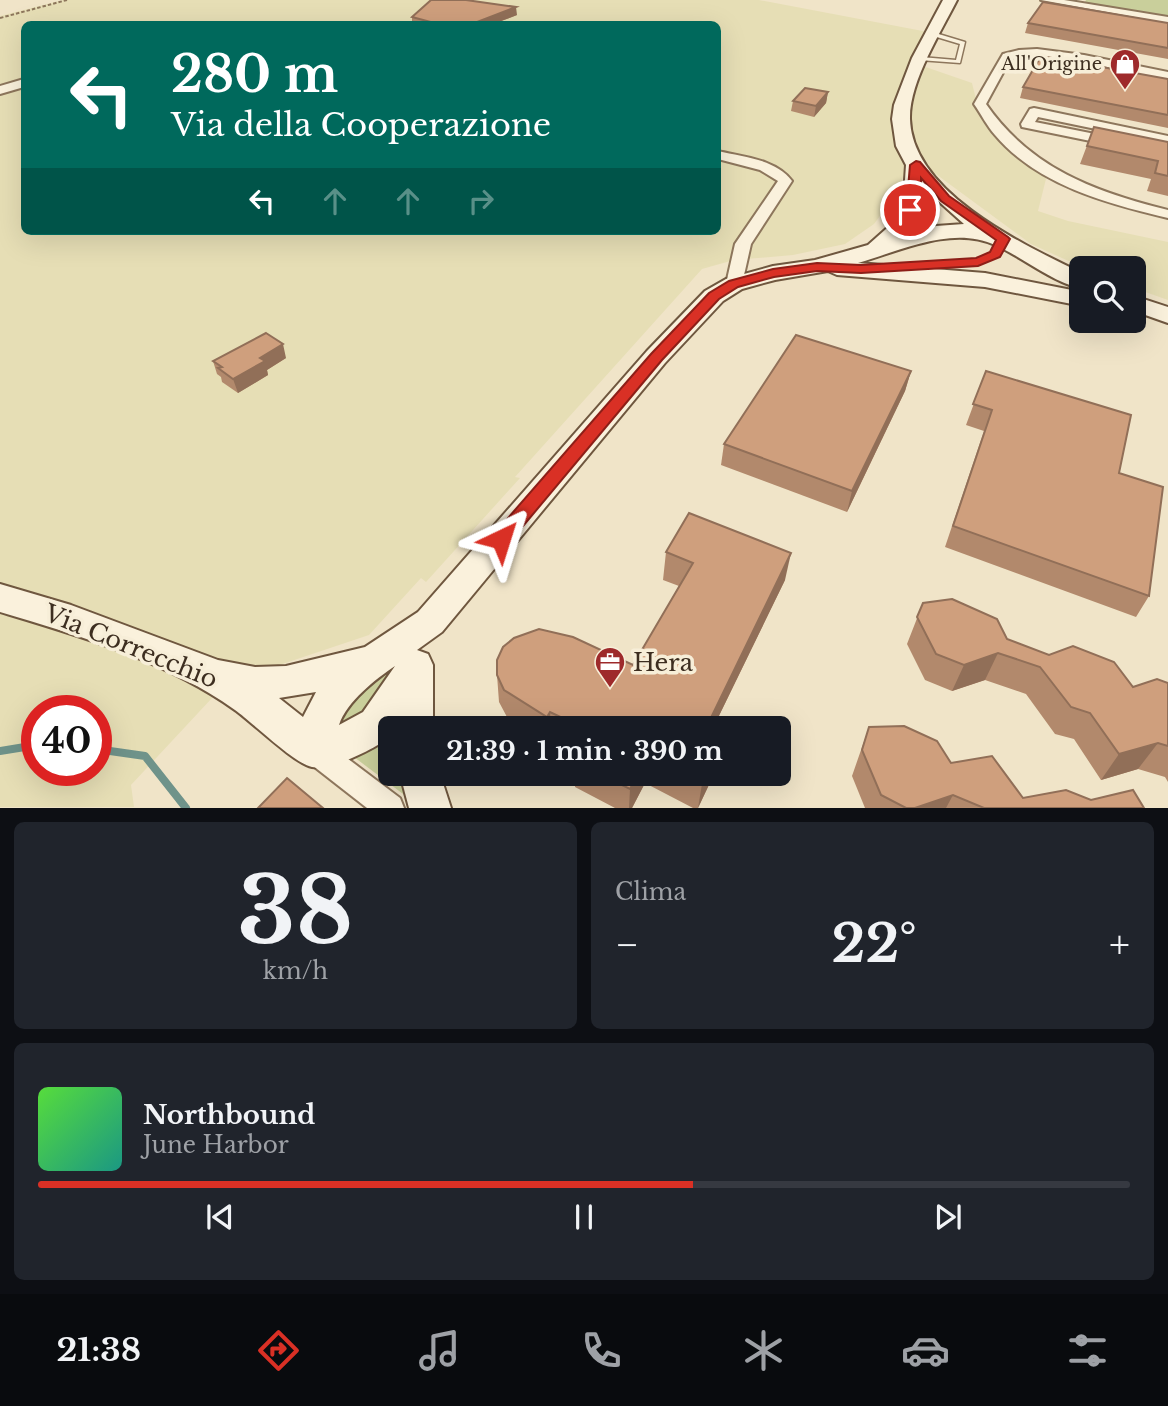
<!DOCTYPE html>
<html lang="it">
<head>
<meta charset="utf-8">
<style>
	body { margin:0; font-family:"Libre Baskerville",serif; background:#20242c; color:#f1f3f6; height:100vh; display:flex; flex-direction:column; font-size:26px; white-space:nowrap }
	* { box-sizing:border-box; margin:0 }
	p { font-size:23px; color:#9ea1a6 }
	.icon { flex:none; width:38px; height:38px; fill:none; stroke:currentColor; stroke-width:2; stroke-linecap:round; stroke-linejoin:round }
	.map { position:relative; height:808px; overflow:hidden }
	.sheet { display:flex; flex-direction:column; gap:14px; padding:14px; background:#0d0f14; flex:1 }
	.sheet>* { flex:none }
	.top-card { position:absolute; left:21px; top:21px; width:700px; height:214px; border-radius:10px; box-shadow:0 7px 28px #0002; background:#00695c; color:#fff; overflow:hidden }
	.tools { position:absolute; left:1069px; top:256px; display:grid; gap:14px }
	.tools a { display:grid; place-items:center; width:77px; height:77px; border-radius:10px; background:#171b24; box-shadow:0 7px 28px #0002; font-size:35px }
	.speed { position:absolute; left:21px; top:695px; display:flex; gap:14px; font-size:35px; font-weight:700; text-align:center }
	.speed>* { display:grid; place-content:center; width:91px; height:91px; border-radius:50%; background:#171b24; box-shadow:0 7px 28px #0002; line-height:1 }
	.speed .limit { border:10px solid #d22; background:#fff; color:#111 }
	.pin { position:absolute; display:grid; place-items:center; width:60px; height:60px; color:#fff; margin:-30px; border:4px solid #fff; border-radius:50%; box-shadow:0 2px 7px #0007 }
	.me { position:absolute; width:77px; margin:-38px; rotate:41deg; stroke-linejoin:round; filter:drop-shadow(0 0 5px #0008) }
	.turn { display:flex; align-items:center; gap:24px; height:147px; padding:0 35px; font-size:32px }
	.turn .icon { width:91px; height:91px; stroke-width:2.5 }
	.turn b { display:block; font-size:49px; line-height:60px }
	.lanes { display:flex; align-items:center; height:66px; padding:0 35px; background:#0003; justify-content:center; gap:35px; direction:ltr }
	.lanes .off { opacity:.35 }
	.big { font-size:52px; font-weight:800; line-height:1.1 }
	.sheet .card { flex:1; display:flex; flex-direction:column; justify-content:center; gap:10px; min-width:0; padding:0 24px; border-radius:10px; background:#20242c }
	.sheet .dial { align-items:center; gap:0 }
	.dial b { font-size:91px; line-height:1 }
	.song { display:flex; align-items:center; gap:21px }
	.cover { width:84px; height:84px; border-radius:10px; background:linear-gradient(135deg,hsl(110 70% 55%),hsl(170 70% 35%)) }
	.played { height:7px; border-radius:4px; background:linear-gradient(90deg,#d93025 60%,#363941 60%) }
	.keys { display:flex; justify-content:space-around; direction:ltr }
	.heat { display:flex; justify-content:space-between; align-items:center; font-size:38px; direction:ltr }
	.sheet .tiles { flex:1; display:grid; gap:14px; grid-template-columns:1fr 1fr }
	.card:last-child { grid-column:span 2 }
	.trip { position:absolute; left:378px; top:716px; width:413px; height:70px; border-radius:10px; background:#171b24; box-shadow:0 7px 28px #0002; font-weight:800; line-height:70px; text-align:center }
	.dock { display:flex; height:112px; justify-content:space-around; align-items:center; background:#090b0e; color:#9ea1a6 }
	.dock .icon { width:49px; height:49px }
	.dock .on { color:#d93025 }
	.dock b { font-size:32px; color:#f1f3f6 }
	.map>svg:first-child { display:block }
	.farmland { fill:#e6deb5; fill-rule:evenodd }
	.green { fill:#c9cf9b }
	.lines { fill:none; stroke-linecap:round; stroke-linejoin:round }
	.stream { stroke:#6f938a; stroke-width:8 }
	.lane-casing { stroke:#8d765c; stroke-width:3 }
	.street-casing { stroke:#8d765c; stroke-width:4 }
	.secondary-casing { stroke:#6f573f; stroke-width:4 }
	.path { stroke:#8d765c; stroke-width:2; stroke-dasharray:3.5 2; stroke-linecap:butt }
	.lane { fill:#faf1dc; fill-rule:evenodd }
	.street { fill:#faf1dc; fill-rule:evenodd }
	.secondary { fill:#faf1dc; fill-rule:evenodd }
	.wall { fill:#b2896c }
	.shaded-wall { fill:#916f58 }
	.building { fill:#cf9f7d; stroke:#916f58; stroke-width:2 }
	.route { fill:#d93025; stroke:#8d1f18; stroke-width:2 }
	.labels { text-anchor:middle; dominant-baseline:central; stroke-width:7; stroke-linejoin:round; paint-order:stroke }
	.far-poi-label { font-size:18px; fill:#3d2e20; stroke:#f7eed8; text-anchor:end }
	.near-street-label { font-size:24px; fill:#3d2e20; stroke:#f7eed8 }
	.near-poi-label { font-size:24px; fill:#3d2e20; stroke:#f7eed8; text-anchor:start }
</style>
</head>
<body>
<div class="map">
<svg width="1168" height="808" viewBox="0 0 1168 808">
	<rect width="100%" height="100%" fill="#f0e4c8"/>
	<path class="farmland" d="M63 0H759L928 32 914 63 972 83 979 111 1047 175 1038 211 1068 221 1168 242V300L1134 288V268H1084L1031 244 910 155 899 190 874 224 845 244 793 255 734 260 702 269 515 477 520 478 426 582 421 578 369 635 226 683 131 785 134 807H0V16ZM24 24H718V231H24ZM37 710H96V770H37Z"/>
	<g class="green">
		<path d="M1086 0H1168V18L1084 4Z"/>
		<path d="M403 652 359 732 332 731 335 707Z"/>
		<path d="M390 728V774H413L415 803 354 757Z"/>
	</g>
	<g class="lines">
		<g class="stream">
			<path d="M96 749 145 756 186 808"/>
			<path d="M0 751 37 745"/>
		</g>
		<g class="lane-casing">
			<path id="lane" d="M932 32 965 42 960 63 919 60V58L921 57 956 60 960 44 930 35 929 34Z"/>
		</g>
		<g class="street-casing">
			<g id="street">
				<path d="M1041 0H1064L1168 17V23Z"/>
				<path d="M1037 49 1084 55 1168 72V80L1084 62 1019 56 1011 58 986 104C1030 168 1095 192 1168 210V218C1108 204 1037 185 995 135 987 126 981 114 974 104L1003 54 1019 50Z"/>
				<path d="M24 79V87L0 94V86Z"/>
				<path d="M1034 108 1168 136V144L1038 117 1035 122 1115 138 1122 142 1115 146 1022 127 1021 124 1030 109Z"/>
				<path d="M718 151C743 157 776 159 792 181L751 244 742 284 734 289 726 284 735 244 778 181 760 170 718 159Z"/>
				<path d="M313 736 323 740 400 798 404 808H367L303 758 299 749 303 740Z"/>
			</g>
		</g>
		<g class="secondary-casing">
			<g id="secondary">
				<path d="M943 0H957C941 32 909 82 910 119 912 193 1024 245 1082 273V289C1050 281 1024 258 995 245 952 225 900 251 858 263L985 273 1082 292V306L985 287 837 275 828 271 775 280 742 289 723 301 665 363 442 632 417 650 428 654 433 665V728H390V737C374 749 333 770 312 767 295 764 252 722 235 710 167 661 80 636 0 612V584L71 605 218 660 255 667 286 666 365 647 418 612 647 351 705 291 726 279 773 266 815 260 868 245 895 221 904 195 906 165 896 146 892 119 894 105 912 58ZM926 190 964 224 936 226 906 235 916 224ZM395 666 363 712 339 725C347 701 376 679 395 666ZM316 692 303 717 279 698Z"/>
				<path d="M1134 296 1168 307V323L1134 311Z"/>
				<path d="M400 774H440L451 808H409Z"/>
			</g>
		</g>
		<path class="path" d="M0 18 67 0"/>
		<use href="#lane" class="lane"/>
		<use href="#street" class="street"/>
		<use href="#secondary" class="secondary"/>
	</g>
	<g class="wall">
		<path d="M517 15 493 24H412V17Z"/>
		<path d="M1028 23H1168V59L1025 33Z"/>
		<path d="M1168 79V128L1020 98 1023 87Z"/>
		<path d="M828 92 826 103 814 117 791 111 793 101Z"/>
		<path d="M1094 127 1168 142V196L1147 191 1151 179 1080 164Z"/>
		<path d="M286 358 267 370 268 375 238 393 222 382 221 377 217 374 213 361Z"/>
		<path d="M911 371 905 391 847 512 721 465 724 444Z"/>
		<path d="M986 371 1119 473 1149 596 1136 617 945 547 984 431 966 425Z"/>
		<path d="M666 552 785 580 713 728H524L507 717 499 702 497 675 633 665 679 586 663 580Z"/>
		<path d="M923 603 1007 639 1133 687 1168 683V782L1165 777 1138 769 1101 780 1074 739 1055 734 1026 694 985 680 952 691 925 680 907 644Z"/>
		<path d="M869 727 951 763 1023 798 1091 800 1144 808H865L852 776Z"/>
		<path d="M575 774H714L698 808H693L645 783 632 808H615L575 787Z"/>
	</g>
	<g class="shaded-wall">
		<path d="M516 7 517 15 493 24H472Z"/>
		<path d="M828 92 826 103 814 117 816 106Z"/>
		<path d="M283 344 286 358 267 370 268 375 238 393 233 379 260 358Z"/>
		<path d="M911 371 905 391 847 512 852 491Z"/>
		<path d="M791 553 785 580 713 728H705Z"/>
		<path d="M998 653 985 680 952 691 964 665Z"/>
		<path d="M550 712 551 728H547V717Z"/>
		<path d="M1158 743 1138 769 1101 780 1119 754Z"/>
		<path d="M638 774H646L645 783 632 808H629L630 789Z"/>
		<path d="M707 774H714L698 808 702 784Z"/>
		<path d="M953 795 946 808H915Z"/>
	</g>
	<g class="building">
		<path d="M431 0H466L516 7 472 24H438L412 17Z"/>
		<path d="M1043 2 1168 23V48L1028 23Z"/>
		<path d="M1041 56 1168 79V115L1023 87Z"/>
		<path d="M805 88 828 92 816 106 793 101Z"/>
		<path d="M1094 127 1168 142V176L1155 173 1158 161 1087 146Z"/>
		<path d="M266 333 283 344 260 358 265 361 233 379 218 368 222 367 213 361Z"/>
		<path d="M796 335 911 371 852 491 724 444Z"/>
		<path d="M986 371 1131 415 1119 473 1163 487 1149 596 953 526 992 410 973 404Z"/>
		<path d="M689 513 791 553 706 728H584L550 712 547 717 504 690 497 675V660L503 647 514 638 539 629 573 637 633 665 693 563 666 552Z"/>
		<path d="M952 599 997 619 1007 639 1049 655 1073 646 1114 662 1133 687 1157 679 1168 683V746L1158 743 1119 754 1090 713 1071 707 1040 667 998 653 964 665 936 654 917 617 923 603Z"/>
		<path d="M904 726 937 741 951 763 992 756 1023 798 1066 790 1091 800 1133 790 1144 808H984L953 795 915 808H906L881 795 862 750 869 727Z"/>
		<path d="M599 774H638L630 789Z"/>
		<path d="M680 774H707L702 784Z"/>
		<path d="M287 778 323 808H258Z"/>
	</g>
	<path class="route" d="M916 161 920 162 949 196 1008 237 1010 239 1000 257 978 266 861 273 817 271 774 277 738 287 719 299 662 360 508 544H494L492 539 494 534 651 354 709 293 729 281 773 269 817 263 861 265 976 258 990 252 996 240 941 201 921 178V195L916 210 906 212 910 165Z"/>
	<defs>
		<g id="shop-pin" transform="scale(1.575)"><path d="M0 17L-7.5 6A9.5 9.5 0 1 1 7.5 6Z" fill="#9e2a2b" stroke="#f7eed8"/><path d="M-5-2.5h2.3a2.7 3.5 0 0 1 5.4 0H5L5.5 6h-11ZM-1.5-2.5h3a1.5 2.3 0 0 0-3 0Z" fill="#fff"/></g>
		<g id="office-pin" transform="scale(1.575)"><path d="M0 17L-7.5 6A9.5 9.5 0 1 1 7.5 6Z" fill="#9e2a2b" stroke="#f7eed8"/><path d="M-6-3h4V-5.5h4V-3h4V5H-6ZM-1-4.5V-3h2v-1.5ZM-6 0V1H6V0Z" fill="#fff"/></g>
	</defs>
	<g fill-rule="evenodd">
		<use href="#shop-pin" x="1125" y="64"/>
		<use href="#office-pin" x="610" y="662"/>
	</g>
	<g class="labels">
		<g class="far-poi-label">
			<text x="1102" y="64">All'Origine</text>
		</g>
		<g class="near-street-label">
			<text transform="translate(131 646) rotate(22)">Via Correcchio</text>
		</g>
		<g class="near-poi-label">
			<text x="633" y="662">Hera</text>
		</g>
	</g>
</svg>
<div class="tools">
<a><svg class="icon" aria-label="search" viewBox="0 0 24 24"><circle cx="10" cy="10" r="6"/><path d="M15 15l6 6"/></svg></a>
</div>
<div class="speed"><div class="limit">40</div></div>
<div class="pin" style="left:910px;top:210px;background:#d93025"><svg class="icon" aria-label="arrive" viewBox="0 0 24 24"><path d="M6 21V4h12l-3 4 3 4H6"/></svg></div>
<svg class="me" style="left:501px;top:539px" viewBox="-20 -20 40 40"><path d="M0-17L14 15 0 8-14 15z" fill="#d93025" stroke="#fff" stroke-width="4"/></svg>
<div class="trip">21:39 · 1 min · 390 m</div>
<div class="top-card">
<div class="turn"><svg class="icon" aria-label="left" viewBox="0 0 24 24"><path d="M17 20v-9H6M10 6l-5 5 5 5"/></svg><div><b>280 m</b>Via della Cooperazione</div></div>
<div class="lanes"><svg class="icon" aria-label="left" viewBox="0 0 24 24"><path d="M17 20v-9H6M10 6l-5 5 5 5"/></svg><svg class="icon off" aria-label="ahead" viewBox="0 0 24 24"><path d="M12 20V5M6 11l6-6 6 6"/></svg><svg class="icon off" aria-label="ahead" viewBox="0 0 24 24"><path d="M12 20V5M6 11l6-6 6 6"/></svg><svg class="icon off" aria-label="right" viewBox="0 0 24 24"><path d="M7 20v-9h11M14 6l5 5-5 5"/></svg></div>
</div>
</div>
<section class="sheet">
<div class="tiles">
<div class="card dial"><b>38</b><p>km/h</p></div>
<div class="card"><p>Clima</p>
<div class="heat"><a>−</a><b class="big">22°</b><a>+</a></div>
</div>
<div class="card">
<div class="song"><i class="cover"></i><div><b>Northbound</b><p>June Harbor</p></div></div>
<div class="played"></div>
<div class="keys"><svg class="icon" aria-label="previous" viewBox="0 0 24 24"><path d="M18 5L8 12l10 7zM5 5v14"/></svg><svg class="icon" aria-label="pause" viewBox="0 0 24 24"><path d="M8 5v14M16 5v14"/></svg><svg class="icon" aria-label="next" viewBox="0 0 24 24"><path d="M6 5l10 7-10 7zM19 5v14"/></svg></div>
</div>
</div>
</section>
<nav class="dock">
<b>21:38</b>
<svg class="icon on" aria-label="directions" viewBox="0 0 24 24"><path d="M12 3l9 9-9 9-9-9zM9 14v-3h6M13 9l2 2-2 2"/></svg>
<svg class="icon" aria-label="music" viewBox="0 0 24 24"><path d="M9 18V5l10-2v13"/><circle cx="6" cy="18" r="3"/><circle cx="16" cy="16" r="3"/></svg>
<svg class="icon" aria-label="phone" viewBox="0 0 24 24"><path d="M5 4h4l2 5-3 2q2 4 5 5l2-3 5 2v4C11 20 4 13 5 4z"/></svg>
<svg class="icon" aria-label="climate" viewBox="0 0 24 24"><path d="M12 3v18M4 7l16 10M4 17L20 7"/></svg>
<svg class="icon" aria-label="car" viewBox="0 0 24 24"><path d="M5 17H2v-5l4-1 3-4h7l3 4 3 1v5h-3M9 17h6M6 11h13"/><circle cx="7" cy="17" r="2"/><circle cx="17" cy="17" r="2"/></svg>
<svg class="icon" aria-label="filters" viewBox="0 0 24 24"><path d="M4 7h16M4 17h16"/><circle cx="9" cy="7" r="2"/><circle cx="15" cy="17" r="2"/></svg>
</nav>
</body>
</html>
